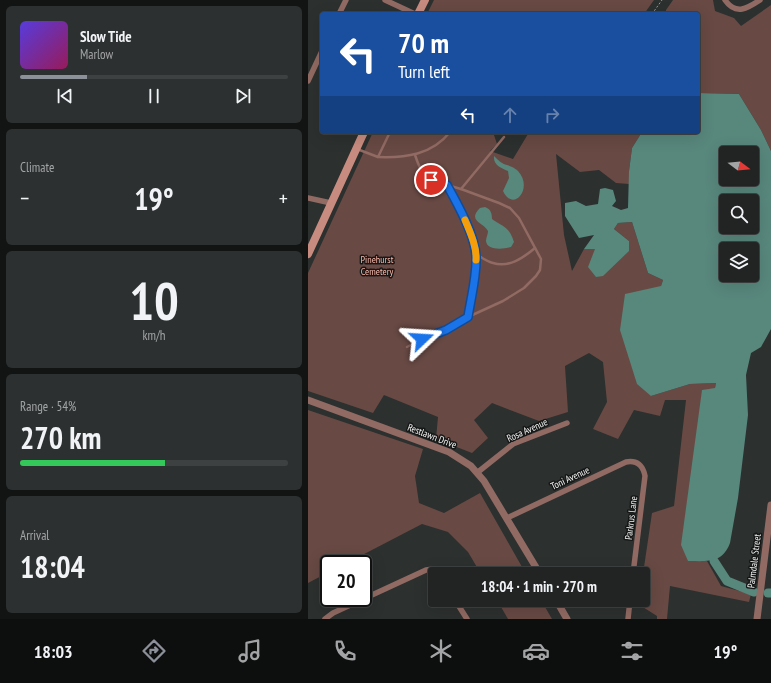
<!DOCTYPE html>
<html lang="en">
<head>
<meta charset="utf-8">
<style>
	body { margin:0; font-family:"PT Sans Narrow",sans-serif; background:#2d3030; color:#f1f3f6; height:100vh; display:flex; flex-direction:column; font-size:15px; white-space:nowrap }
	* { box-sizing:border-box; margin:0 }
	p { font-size:13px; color:#a2a4a6 }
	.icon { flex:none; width:22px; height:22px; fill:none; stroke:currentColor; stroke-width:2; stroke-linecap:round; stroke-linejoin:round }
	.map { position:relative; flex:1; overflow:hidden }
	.panel { display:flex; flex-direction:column; gap:6px; padding:6px; background:#121413; width:308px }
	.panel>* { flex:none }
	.banner { position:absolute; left:12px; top:12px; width:380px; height:122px; border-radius:4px; box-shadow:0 4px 16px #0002,0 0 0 1px #3e4141; background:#1a4fa0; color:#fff; overflow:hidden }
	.needle { width:26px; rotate:106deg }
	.fabs { position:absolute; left:411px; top:146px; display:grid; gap:8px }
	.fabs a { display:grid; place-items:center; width:40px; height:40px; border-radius:4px; background:#212423; box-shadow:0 4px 16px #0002,0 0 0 1px #3e4141; font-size:20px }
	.speed { position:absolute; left:12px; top:555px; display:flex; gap:8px; font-size:20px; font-weight:700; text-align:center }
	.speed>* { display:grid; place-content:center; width:52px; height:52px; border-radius:50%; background:#212423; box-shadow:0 4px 16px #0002,0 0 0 1px #3e4141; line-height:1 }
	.speed .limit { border:2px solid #111; border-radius:6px; background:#fff; color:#111 }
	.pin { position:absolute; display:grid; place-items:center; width:34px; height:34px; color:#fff; margin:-17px; border:2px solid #fff; border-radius:50%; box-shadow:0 1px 4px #0007 }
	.me { position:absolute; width:44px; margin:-22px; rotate:70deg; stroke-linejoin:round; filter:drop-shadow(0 0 3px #0008) }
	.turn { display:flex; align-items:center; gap:14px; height:84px; padding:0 12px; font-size:18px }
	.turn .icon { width:52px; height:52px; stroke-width:2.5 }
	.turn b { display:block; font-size:28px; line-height:34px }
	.lanes { display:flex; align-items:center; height:38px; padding:0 12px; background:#0003; justify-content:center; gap:20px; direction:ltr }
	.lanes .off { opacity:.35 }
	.big { font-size:30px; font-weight:800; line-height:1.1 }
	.panel .card { flex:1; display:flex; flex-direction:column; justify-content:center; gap:6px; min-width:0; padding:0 14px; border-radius:6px; background:#2d3030 }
	.panel .dial { align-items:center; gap:0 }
	.dial b { font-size:52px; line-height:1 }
	.song { display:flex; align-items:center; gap:12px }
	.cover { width:48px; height:48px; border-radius:6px; background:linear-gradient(135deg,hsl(250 70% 55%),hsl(330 70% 35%)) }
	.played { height:4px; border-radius:2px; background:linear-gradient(90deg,#8c9099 25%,#3e4141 25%) }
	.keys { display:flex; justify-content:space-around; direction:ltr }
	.heat { display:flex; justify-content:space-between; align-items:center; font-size:22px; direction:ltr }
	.charge { height:6px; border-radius:3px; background:linear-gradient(90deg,#34c759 54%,#3e4141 0) }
	.trip { position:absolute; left:120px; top:567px; width:222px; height:40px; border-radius:4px; background:#212423; box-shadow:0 4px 16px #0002,0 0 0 1px #3e4141; font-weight:800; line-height:40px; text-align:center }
	.tab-bar { display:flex; height:64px; justify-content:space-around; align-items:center; background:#0d0e0e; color:#a2a4a6 }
	.tab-bar .icon { width:28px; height:28px }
	.tab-bar .on { color:#8c9099 }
	.tab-bar b { font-size:18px; color:#f1f3f6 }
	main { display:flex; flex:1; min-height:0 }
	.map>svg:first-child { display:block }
	.green { fill:#684944 }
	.water { fill:#58877c; fill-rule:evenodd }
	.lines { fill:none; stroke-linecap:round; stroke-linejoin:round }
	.river { stroke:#58877c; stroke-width:9 }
	.path { stroke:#979a99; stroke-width:1; stroke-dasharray:2 2; stroke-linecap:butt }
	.service { stroke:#916a63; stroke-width:2.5 }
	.minor { stroke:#916a63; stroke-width:5.5 }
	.tertiary { stroke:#916a63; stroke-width:7 }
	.secondary { stroke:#c88b7f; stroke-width:8 }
	.route-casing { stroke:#114b97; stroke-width:10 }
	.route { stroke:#1a73e8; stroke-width:7 }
	.slow { stroke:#f59e0b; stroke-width:7 }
	.labels { text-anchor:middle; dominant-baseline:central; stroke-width:3; stroke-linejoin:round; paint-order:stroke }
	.park-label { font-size:10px; fill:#fdb8aa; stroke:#161717 }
	.street-label { font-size:10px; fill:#f3f5f4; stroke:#161717 }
</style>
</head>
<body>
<main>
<section class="panel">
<div class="card">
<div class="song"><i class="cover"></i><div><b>Slow Tide</b><p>Marlow</p></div></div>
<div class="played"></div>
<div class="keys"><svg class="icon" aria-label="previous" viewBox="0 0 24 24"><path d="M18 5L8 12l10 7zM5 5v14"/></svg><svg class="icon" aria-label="pause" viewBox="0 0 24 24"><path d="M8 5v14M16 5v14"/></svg><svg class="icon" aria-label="next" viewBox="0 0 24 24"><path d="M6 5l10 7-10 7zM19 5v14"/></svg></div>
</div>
<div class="card"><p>Climate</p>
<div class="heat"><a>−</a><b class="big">19°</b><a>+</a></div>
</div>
<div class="card dial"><b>10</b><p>km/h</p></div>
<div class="card"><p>Range · 54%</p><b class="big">270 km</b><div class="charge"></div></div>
<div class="card"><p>Arrival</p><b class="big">18:04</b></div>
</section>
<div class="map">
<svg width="463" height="619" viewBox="0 0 463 619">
	<rect width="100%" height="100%" fill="#2c302f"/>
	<g class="green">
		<path d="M126 0H346L336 14H119Z"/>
		<path d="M365 0H405L407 11 426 18 433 26 463 5V151L453 130 431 94 390 93V14H358V10Z"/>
		<path d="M65 132H185L189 144 182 151 205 159 220 134V132H334L324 148 321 171V184L308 183 291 170 272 172 248 154 256 235 264 271 276 249H287L321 241 306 229 310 223 324 222 340 273 355 280 353 286 343 396 382 384 408 383 380 561H399L413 586 443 594 441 602 362 586 359 619H349V616L330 604 331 600H335V574L344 513 366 506 378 400H357L352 416 326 410 310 439 285 429 299 402 295 362 281 353 257 366 260 412 231 421 184 403 166 420 180 438 164 453 128 439 130 417 76 395 65 413 0 391V273Z"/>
		<path d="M0 410 115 449 107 476 111 503 136 513 172 493 218 574H173L160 552 140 532 114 524 37 564H21V572L0 583Z"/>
		<path d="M189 600H233L244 619H200Z"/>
	</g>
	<g class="water">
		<path d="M390 93 431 94 453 130 463 151V329L453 347 443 353 438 375 440 415 430 498 422 543C414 564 399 561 380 561L373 545 394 390 407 388 408 383 382 384 343 396 329 384 312 330 317 294 353 286 355 280 340 273 324 222 310 223 306 229 321 241V251L295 276 288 277 280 267 287 249H276L286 235 271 238 257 216V203L268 201 278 206 290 204 292 189 297 188 305 190 308 201 304 206 313 210 320 208 321 171 324 148 334 132H390ZM418 153H444V179H418ZM418 201H444V227H418ZM418 249H444V275H418Z"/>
		<path d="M186 156C190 160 194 164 199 165 204 167 206 167 210 171 226 188 205 213 195 191L201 178 200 171C193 168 185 165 186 156Z"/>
		<path d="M177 207C183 209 184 214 184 219 196 228 200 225 206 242L203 247C196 249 179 251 178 241 178 238 180 234 180 231 175 222 159 221 172 208Z"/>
	</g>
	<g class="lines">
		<g class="river">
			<path d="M406 561 419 581 446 592"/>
			<path d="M460 593H463"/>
		</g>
		<path class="path" d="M344 14 354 0"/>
		<g class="service">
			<path d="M49 149 70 157 82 132"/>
			<path d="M107 155C114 176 117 179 139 185"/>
			<path d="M70 157C97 158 124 155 142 132"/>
			<path d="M153 189 139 185C149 203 167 235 168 256 169 276 164 297 160 317"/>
			<path d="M168 254C173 257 179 262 185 263 201 268 215 258 227 248"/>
			<path d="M99 347 114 339 138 330 160 317 195 301 216 288 228 276 232 270 233 259 211 218 202 208 191 203 153 189 196 137"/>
		</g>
		<g class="minor">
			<path d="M77 0 107 14"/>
			<path d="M417 0C428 16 440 8 452 0"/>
			<path d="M31 14 38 0"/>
			<path d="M0 81 14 51"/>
			<path d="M0 198 23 203"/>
			<path d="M170 472 205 444 259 423"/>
			<path d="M199 518 318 462C329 460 335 465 337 476L325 574"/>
			<path d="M147 600 159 619"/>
			<path d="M17 619 25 613 118 570 125 569 132 574"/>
			<path d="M320 619 322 600"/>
		</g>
		<g class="tertiary">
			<path d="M0 400 141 452 163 466 176 481 232 574"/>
			<path d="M248 600 259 619"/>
			<path d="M449 619 463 505"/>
		</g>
		<g class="secondary">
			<path d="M110 14 117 0"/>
			<path d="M0 254 56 132"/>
		</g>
	</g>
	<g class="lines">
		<g class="route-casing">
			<path id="route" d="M114 339 138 330 160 317C163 297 169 276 168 256 167 235 149 203 139 185L123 180"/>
		</g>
		<use href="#route" class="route"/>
		<path class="slow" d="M157 220C162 232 169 247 168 260"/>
	</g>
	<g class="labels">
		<g class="park-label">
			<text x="69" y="259">Pinehurst<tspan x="69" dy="12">Cemetery</tspan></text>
		</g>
		<g class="street-label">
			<text transform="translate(219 430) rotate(-24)">Rosa Avenue</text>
			<text transform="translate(124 436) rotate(21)">Restlawn Drive</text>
			<text transform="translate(262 478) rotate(-25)">Toni Avenue</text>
			<text transform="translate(323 518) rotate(-83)">Parkrus Lane</text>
			<text transform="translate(446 561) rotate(-83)">Palmdale Street</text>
		</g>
	</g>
</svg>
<div class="fabs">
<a><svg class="needle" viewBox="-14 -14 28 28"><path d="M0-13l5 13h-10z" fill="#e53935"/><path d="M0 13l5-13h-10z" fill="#a2a4a6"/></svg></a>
<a><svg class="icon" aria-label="search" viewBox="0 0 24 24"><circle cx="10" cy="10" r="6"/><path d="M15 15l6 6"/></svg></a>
<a><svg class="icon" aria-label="layers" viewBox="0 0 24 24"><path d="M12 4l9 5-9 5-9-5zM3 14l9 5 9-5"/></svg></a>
</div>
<div class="speed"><div class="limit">20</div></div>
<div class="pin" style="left:123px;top:180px;background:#d93025"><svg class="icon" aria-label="arrive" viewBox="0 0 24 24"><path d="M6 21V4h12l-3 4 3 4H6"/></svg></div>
<svg class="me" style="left:114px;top:339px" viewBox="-20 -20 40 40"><path d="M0-17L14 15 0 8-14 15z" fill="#1a73e8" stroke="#fff" stroke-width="4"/></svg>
<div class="trip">18:04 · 1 min · 270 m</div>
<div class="banner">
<div class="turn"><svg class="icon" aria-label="left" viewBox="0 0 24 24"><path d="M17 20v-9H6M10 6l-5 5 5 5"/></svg><div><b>70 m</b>Turn left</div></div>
<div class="lanes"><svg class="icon" aria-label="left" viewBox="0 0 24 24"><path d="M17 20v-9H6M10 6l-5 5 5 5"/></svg><svg class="icon off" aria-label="ahead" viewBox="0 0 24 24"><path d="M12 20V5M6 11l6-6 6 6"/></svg><svg class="icon off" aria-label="right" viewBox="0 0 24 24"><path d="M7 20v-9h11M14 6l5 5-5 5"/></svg></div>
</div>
</div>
</main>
<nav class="tab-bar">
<b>18:03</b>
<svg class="icon on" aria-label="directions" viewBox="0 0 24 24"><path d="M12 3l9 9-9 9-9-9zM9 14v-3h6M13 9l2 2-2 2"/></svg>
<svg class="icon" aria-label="music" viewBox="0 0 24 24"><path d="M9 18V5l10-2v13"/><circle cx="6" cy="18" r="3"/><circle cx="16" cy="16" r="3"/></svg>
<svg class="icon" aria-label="phone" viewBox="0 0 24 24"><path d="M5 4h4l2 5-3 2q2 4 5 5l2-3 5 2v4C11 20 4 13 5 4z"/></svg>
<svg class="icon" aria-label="climate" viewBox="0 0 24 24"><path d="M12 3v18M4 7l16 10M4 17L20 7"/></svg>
<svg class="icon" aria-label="car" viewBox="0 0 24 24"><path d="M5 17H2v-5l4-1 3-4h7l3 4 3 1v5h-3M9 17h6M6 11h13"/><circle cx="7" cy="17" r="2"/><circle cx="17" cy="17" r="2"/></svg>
<svg class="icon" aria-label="filters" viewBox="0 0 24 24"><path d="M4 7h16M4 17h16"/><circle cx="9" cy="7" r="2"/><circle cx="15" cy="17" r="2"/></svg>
<b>19°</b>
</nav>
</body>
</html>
